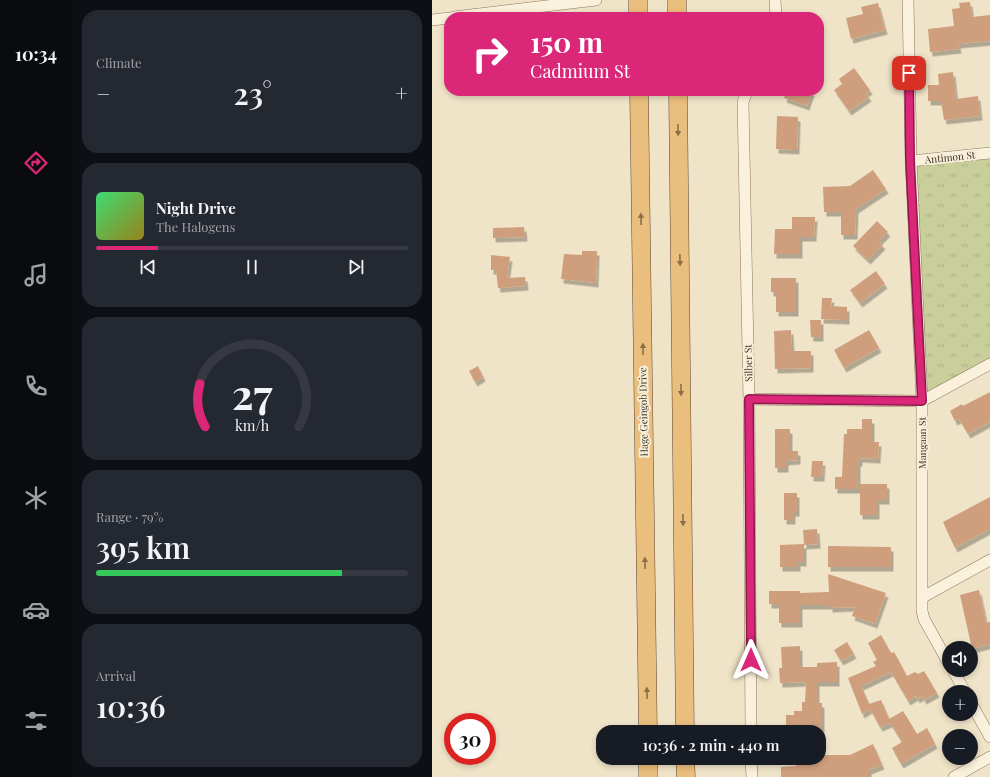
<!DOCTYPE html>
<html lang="en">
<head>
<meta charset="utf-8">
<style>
	body { margin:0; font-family:"Playfair Display",serif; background:#242831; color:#f1f3f6; height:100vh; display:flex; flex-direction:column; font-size:15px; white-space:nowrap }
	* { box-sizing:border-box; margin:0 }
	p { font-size:13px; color:#9ea1a6 }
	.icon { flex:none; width:22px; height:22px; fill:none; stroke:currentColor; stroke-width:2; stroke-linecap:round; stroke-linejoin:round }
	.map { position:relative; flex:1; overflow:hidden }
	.details { display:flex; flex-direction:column; gap:10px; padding:10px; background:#0d0f14; width:360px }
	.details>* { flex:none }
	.banner { position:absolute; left:12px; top:12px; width:380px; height:84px; border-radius:16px; box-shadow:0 2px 6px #0003; background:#db2777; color:#fff; overflow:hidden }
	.fabs { position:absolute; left:510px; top:641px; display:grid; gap:8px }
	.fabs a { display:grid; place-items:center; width:36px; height:36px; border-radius:50%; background:#171b24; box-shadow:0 2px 6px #0003; font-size:20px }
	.speed { position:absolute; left:12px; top:713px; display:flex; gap:8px; font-size:20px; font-weight:700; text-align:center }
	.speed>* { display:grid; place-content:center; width:52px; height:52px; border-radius:50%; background:#171b24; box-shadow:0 2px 6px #0003; line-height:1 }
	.speed .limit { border:6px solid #d22; background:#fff; color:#111 }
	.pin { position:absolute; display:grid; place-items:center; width:34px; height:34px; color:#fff; margin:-17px; border-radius:8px; box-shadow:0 2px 6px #0006 }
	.me { position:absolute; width:44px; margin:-22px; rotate:0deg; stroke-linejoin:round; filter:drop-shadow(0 0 3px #0008) }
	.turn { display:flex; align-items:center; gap:14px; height:84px; padding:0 20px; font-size:18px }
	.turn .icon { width:52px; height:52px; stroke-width:2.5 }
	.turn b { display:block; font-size:28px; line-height:34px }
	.big { font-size:30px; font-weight:600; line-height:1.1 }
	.details .card { flex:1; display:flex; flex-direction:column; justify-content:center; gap:6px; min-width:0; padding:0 14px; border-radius:16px; background:#242831 }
	.details .dial { align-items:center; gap:0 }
	.dial svg { height:104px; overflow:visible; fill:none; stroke:#363941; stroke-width:7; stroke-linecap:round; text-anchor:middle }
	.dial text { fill:#f1f3f6; stroke:none }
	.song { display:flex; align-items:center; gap:12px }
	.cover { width:48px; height:48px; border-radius:6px; background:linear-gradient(135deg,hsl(140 70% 55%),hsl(50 70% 35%)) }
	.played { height:4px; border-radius:2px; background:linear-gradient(90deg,#db2777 20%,#363941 20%) }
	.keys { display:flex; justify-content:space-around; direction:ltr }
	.heat { display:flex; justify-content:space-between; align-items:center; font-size:22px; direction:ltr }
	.charge { height:6px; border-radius:3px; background:linear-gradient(90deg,#34c759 79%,#363941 0) }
	.trip { position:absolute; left:164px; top:725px; width:230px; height:40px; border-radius:16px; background:#171b24; box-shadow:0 2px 6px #0003; font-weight:600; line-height:40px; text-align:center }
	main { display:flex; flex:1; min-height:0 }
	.tab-bar { display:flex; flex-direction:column; width:72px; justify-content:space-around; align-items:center; background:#090b0e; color:#9ea1a6 }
	.tab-bar .icon { width:28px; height:28px }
	.tab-bar .current { color:#db2777 }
	.tab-bar b { font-size:18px; color:#f1f3f6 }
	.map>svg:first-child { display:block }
	.grass { fill:url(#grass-tufts) }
	.building { fill:#cf9f7d; filter:url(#shadow) }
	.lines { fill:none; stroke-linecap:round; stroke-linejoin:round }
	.minor-casing { stroke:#8d765c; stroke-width:12 }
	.trunk-casing { stroke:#5b4430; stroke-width:19 }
	.minor { stroke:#faf1dc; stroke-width:11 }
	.trunk { stroke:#eabe7c; stroke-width:18 }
	.oneway { fill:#8b6f49 }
	.route-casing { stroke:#8e194d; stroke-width:10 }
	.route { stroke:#db2777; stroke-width:7 }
	.labels { text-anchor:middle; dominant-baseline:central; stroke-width:4; stroke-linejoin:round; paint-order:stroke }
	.street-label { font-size:10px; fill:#3d2e20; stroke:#f7eed8 }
</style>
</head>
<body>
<main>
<nav class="tab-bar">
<b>10:34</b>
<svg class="icon current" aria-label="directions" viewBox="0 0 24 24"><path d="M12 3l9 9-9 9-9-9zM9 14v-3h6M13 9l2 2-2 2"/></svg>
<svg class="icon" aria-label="music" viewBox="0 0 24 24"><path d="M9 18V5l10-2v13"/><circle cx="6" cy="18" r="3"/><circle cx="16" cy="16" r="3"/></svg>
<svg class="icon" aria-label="phone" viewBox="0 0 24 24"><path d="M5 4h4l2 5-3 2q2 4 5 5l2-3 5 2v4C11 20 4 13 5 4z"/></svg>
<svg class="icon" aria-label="climate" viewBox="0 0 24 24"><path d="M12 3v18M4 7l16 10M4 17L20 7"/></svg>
<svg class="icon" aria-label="car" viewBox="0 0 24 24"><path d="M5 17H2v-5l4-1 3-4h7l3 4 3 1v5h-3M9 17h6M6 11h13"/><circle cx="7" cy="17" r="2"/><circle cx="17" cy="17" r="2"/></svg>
<svg class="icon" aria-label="filters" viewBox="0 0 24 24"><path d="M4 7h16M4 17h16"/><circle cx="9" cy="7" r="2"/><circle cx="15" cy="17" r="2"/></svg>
</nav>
<section class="details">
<div class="card"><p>Climate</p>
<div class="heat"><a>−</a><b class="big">23°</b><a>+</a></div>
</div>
<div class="card">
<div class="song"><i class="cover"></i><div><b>Night Drive</b><p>The Halogens</p></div></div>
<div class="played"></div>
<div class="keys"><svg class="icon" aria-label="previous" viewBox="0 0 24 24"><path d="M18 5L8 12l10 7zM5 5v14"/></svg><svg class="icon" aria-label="pause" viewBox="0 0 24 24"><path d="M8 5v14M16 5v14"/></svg><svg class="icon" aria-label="next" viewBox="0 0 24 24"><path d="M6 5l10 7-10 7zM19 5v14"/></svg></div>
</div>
<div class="card dial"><svg viewBox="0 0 100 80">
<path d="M14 69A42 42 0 1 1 86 69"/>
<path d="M14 69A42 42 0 0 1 10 36" stroke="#db2777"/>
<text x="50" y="56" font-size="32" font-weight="700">27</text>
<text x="50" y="72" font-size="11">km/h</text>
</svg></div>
<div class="card"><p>Range · 79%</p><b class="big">395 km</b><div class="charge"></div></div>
<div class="card"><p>Arrival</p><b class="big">10:36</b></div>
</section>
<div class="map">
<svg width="558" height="777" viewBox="0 0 558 777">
	<defs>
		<pattern id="grass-tufts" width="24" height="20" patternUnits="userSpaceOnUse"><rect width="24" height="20" fill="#c9cf9b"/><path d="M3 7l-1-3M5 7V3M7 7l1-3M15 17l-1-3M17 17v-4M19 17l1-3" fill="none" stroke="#aeb285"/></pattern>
		<filter id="shadow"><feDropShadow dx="2.5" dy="4.5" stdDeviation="0" flood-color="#0004"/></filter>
	</defs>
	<rect width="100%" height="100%" fill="#f0e4c8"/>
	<path class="grass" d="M558 153V364L490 401 479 161Z"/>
	<g class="building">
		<path d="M538 2 540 17 558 15V41L526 44 527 49 498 52 496 29 522 26 520 9 528 8 527 3Z"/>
		<path d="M446 3 453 30 419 39 414 18 431 14 429 7Z"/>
		<path d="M422 68 438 90 434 93 437 97 417 111 402 90 410 84 407 79Z"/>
		<path d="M521 72 524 99 546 96 548 116 512 120 509 101H496V85H507L506 74Z"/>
		<path d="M354 91H380L375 106 352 98Z"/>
		<path d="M345 116 366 117 365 150 344 149Z"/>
		<path d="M441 170 454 189 424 209 423 235H409V212H392L391 187 418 186Z"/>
		<path d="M360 217H383L382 237H368V254H342L343 229H360Z"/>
		<path d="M445 221 456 232 447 241 451 245 436 260 421 246Z"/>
		<path d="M92 227 93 237 61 238V228Z"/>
		<path d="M150 251H165L164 283 129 279 132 254 150 255Z"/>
		<path d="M59 255 78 257 75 278 93 277 94 286 66 288 64 270H59Z"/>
		<path d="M444 271 453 284 428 303 418 290Z"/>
		<path d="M339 278H364V312H344V292H339Z"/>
		<path d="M390 298H400L399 306 415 307V320L389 319Z"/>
		<path d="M378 320H389V337H379Z"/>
		<path d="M359 330 360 351H379V368L343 369 342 331Z"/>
		<path d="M437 330 447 348 412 368 402 350Z"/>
		<path d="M46 366 51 377 43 382 37 371Z"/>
		<path d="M558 392V422L536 434 527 419 523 421 518 411 530 404 531 406Z"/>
		<path d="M430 419H440V442H447L446 459 428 458V462H426V489H403V477H410L412 434H415V429H430Z"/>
		<path d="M343 429H358V451H366V460L354 461V468H343Z"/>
		<path d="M380 461H391L390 477H379Z"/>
		<path d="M428 484H455V500H445V515H428Z"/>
		<path d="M352 493H365V512H361V520H352Z"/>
		<path d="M558 497V529L523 548 511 522Z"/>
		<path d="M385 529 386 544 372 545V562H366V567H348V545L372 544 371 530Z"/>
		<path d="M396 546 459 547V567H396Z"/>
		<path d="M396 574 454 593 443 624 420 616 423 607 398 608V605H368V623H347V604H337V591H368V593L397 592Z"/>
		<path d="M547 590 554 623 558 622V644L540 649 528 595Z"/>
		<path d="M449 635 459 653 462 652 475 676 483 672 486 674 492 671 505 693 492 700 490 696 485 699 484 696 476 701 459 672 429 686 437 704 449 700 457 719 471 711 485 734 495 728 503 744 469 764 460 748 470 742 458 723 448 727 438 709 430 714 416 678 444 666 441 662 445 660 436 643Z"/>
		<path d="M415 642 422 654 409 661 402 650Z"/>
		<path d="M368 646V667H385V663L405 662V682H385V703H390V732H364L365 725H354V715H362V711H370V702H373L374 682 348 683 347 668H350L349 647Z"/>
		<path d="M441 744 450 765 437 770V777H349V767L364 766V759L387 758V755H418Z"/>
	</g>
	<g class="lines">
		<g class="minor-casing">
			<g id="minor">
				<path d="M343 0 344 17"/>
				<path d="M476 0 479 161 490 401V611L492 619 517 664"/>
				<path d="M22 17 164 0"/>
				<path d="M0 20 17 18"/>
				<path d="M315 91 311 102 317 399 319 732"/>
				<path d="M479 161 558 153"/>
				<path d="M317 399 490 401 558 364"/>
				<path d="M491 597 558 560"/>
				<path d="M521 670 533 692"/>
				<path d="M539 703 558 737"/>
				<path d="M319 758 320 777"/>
				<path d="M522 777 558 757"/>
			</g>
		</g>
		<g class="trunk-casing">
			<g id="trunk">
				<path d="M206 0V17"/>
				<path d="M245 0V17"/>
				<path d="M207 91 216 732"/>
				<path d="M246 91 253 732"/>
				<path d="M216 758V777"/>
				<path d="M253 758 254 777"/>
			</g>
		</g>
		<use href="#minor" class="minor"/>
		<use href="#trunk" class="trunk"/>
	</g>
	<defs><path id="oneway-solid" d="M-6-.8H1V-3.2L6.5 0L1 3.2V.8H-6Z"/></defs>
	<g class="oneway">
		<use href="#oneway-solid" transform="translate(246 130) rotate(89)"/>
		<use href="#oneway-solid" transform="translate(209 219) rotate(-91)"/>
		<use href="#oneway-solid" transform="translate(248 260) rotate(89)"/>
		<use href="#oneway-solid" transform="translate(211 349) rotate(-91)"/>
		<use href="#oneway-solid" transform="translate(249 390) rotate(89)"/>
		<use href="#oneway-solid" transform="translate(251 520) rotate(89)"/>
		<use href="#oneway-solid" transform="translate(213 563) rotate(-91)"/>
		<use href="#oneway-solid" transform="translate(215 693) rotate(-91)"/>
	</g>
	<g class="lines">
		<g class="route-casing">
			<path id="route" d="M319 660 317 399 490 401 478 161 477 73"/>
		</g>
		<use href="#route" class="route"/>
	</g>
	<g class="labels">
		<g class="street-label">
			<text transform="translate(518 157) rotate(-6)">Antimon St</text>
			<text transform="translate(316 363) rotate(-91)">Silber St</text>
			<text transform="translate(211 412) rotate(-91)">Hage Geingob Drive</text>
			<text transform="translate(490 443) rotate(-90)">Mangaan St</text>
		</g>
	</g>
</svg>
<div class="fabs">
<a><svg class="icon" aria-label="sound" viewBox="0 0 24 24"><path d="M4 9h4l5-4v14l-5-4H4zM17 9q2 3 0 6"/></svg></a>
<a>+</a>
<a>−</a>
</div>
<div class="speed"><div class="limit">30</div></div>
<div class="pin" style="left:477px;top:73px;background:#d93025"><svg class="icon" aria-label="arrive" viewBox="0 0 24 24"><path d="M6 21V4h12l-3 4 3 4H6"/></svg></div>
<svg class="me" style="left:319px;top:660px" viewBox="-20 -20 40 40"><path d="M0-17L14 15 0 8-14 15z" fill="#db2777" stroke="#fff" stroke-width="4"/></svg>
<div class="trip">10:36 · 2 min · 440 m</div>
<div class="banner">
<div class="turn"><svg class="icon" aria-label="right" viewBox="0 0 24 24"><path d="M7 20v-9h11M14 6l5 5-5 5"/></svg><div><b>150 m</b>Cadmium St</div></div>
</div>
</div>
</main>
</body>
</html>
